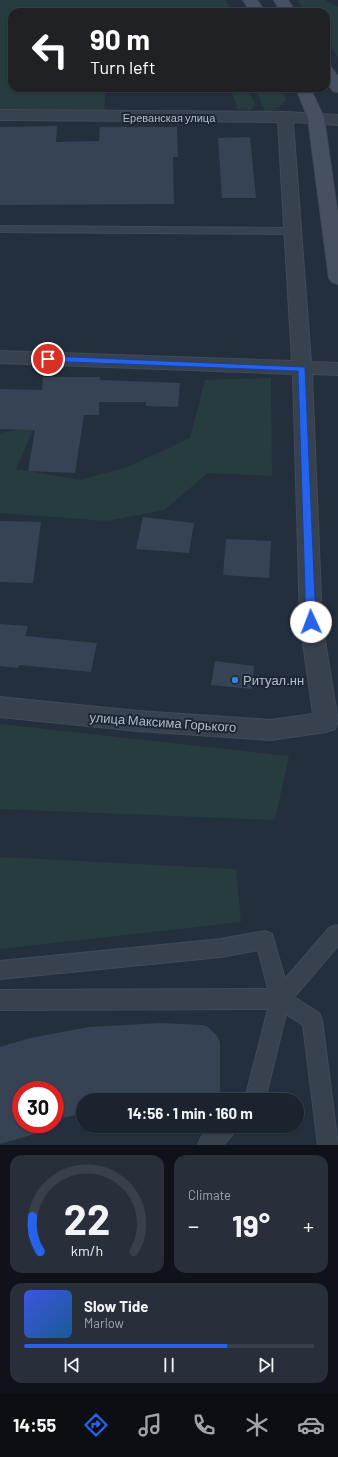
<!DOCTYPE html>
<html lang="en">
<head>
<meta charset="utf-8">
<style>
	body { margin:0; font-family:Barlow,sans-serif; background:#282f3a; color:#f1f3f6; height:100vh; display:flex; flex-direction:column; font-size:15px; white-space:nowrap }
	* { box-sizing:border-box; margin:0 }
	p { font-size:13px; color:#a0a4aa }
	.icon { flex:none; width:22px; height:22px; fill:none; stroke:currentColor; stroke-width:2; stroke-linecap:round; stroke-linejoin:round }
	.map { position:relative; height:1145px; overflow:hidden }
	.details { display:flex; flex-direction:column; gap:10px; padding:10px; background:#0f1319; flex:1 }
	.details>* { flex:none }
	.guide { position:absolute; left:8px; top:8px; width:322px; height:84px; border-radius:12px; box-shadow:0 1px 3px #0004,0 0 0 1px #39404a; background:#202124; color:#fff; overflow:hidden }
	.speed { position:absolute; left:12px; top:1081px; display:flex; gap:8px; font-size:20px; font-weight:700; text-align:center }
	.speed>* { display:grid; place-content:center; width:52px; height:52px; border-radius:50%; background:#1b232e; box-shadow:0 1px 3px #0004,0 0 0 1px #39404a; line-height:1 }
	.speed .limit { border:6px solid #d22; background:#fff; color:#111 }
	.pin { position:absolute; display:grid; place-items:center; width:34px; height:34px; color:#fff; margin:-17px; border:2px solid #fff; border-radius:50%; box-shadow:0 1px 4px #0007 }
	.me { position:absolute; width:44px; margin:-22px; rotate:358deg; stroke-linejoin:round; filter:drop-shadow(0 0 3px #0008) }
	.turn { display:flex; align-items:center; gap:14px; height:84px; padding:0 16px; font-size:18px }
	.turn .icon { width:52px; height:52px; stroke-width:2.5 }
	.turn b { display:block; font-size:28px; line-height:34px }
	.big { font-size:30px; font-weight:700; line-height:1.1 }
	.details .card { flex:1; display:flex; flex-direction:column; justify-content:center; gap:6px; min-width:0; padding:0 14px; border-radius:12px; background:#282f3a }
	.details .dial { align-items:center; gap:0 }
	.dial svg { height:104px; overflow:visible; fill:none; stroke:#39404a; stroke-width:7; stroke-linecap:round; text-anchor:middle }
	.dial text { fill:#f1f3f6; stroke:none }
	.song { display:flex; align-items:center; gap:12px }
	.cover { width:48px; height:48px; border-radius:6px; background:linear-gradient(135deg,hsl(230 70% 55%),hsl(210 70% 35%)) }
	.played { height:4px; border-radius:2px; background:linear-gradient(90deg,#2563eb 70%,#39404a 70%) }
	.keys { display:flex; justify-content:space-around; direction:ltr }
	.heat { display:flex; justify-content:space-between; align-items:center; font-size:22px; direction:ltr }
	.details .tiles { flex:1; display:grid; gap:10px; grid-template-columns:1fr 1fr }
	.card:last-child { grid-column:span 2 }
	.trip { position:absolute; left:76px; top:1093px; width:228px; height:40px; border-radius:20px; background:#1b232e; box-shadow:0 1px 3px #0004,0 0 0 1px #39404a; font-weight:700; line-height:40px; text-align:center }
	.tab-bar { display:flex; height:64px; justify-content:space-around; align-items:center; background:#0b0e12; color:#a0a4aa }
	.tab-bar .icon { width:28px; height:28px }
	.tab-bar .current { color:#2563eb }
	.tab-bar b { font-size:18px; color:#f1f3f6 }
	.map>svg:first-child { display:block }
	.green { fill:#263c3f }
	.building { fill:#364354 }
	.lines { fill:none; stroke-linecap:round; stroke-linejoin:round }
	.lane-casing { stroke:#414a57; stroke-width:2 }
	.street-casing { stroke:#414a57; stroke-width:2 }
	.secondary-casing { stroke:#414a57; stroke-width:2 }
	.lane { fill:#38414e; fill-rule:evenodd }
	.street { fill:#38414e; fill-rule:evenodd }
	.secondary { fill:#465061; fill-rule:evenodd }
	.route { fill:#2563eb; stroke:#184099 }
	.shop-dot { fill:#3f7fe0; stroke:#1d2633; stroke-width:1.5 }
	.labels { text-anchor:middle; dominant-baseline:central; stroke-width:4; stroke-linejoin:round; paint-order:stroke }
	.far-street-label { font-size:11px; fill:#b4bcc9; stroke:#1d2633 }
	.poi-label { font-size:13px; fill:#b4bcc9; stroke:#1d2633; text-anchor:start }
	.street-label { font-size:13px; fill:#b4bcc9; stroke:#1d2633 }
</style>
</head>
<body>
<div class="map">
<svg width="338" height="1145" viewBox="0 0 338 1145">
	<rect width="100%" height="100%" fill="#242f3e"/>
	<g class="green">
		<path d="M0 0H225L233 12H12V88H106L104 113 0 111Z"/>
		<path d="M297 0H325L338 7V57L326 40V12H306Z"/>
		<path d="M230 88H246L256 105 250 110 238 109Z"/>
		<path d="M255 88H280L286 99C280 107 274 112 265 111Z"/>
		<path d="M271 378 272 476 208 473 164 510 107 521 0 513V433L35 426 16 469 80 480 127 467 190 438 205 380Z"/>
		<path d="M0 724 289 756 275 820 0 809Z"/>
		<path d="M0 857 236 869 241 922 0 949Z"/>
	</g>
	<g class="building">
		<path d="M57 126 56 142 99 141 100 127H177L178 157H173L174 204 0 205V127Z"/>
		<path d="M250 137 256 198H222L218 138Z"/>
		<path d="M43 377H100V380L180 383 178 407 146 406V402H99V415H84L75 473 28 471 35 430 0 429V389L42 390Z"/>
		<path d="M143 517 194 523 189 553 136 549Z"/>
		<path d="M0 521 41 522 33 583 0 582Z"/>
		<path d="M226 539 271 541 269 578 223 575Z"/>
		<path d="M0 624 28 626 25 636 97 643 91 672 19 665 18 668 0 666Z"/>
		<path d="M215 661 254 666 252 689 211 685Z"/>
		<path d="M161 1023 203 1025 208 1027 217 1036 220 1042V1100H83V1113L55 1120V1090H21V1124H51L52 1129 0 1144V1047L30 1038 89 1027Z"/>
	</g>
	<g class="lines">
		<g class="lane-casing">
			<g id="lane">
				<path d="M0 226 293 228 299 231 293 234 0 232Z"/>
				<path d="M336 925 338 926V946L294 997 319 1013 322 1020 338 1145H318L303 1025 286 1014 265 1100H243L247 1091 268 1009 0 1010V990L268 989 258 950 221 957 0 979V961L221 939 265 931 272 934 285 979 329 928Z"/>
				<path d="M212 1126H237L234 1133 223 1145H198L201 1138Z"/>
			</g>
		</g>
		<g class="street-casing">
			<path id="street" d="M0 110 285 112 338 115V125L293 122 311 362 338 363V375L312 374 322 622 338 721 335 729 326 732 271 740 138 731 0 717V697L138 711 271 720 313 714 300 622 293 374 0 363V351L292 361 278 122 0 120Z"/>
		</g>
		<g class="secondary-casing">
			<g id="secondary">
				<path d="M243 0H257L265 12H251Z"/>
				<path d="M274 0H288L295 12H281Z"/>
				<path d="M326 66 331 67 338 77V92L333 91 326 81Z"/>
				<path d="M296 88H310L324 118 338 217V284L332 282 329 278 308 118Z"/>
			</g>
		</g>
		<use href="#lane" class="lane"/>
		<use href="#street" class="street"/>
		<use href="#secondary" class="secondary"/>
	</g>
	<path class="route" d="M48 356 305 367 316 622 314 625 311 626 306 622 298 371 45 361 44 359Z"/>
	<circle class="shop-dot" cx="235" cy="680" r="4"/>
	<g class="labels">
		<g class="far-street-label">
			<text x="169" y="117">Ереванская улица</text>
		</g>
		<g class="poi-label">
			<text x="243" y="680">Ритуал.нн</text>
		</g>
		<g class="street-label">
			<text transform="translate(163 722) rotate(4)">улица Максима Горького</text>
		</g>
	</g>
</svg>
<div class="speed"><div class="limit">30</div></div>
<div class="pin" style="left:48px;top:359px;background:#d93025"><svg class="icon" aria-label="arrive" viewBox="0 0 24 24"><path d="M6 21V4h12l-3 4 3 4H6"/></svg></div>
<svg class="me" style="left:311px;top:622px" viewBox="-20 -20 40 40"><circle r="19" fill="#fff"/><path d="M0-13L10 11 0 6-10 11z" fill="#2563eb"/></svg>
<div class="trip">14:56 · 1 min · 160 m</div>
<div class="guide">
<div class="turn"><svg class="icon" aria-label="left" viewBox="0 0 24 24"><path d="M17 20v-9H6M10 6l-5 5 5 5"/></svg><div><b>90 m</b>Turn left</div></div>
</div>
</div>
<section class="details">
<div class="tiles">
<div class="card dial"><svg viewBox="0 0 100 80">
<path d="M14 69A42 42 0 1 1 86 69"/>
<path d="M14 69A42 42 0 0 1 8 42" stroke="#2563eb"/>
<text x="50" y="56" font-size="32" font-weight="700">22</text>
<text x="50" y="72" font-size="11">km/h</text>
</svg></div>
<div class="card"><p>Climate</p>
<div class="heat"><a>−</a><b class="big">19°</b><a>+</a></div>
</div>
<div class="card">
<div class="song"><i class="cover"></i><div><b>Slow Tide</b><p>Marlow</p></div></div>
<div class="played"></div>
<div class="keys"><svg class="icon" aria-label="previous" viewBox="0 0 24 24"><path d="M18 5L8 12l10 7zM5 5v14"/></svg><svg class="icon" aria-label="pause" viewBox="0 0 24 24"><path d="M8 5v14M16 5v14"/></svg><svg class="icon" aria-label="next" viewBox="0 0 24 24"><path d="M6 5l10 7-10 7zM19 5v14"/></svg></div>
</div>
</div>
</section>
<nav class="tab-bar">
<b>14:55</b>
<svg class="icon current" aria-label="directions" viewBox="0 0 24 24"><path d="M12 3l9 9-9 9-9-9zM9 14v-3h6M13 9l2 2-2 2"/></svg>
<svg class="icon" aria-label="music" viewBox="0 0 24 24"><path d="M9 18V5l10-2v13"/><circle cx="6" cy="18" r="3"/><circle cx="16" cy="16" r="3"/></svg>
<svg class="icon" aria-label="phone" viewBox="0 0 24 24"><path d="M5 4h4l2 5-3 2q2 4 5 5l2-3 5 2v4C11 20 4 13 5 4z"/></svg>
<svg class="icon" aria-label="climate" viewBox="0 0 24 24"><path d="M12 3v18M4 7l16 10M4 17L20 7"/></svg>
<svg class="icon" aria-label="car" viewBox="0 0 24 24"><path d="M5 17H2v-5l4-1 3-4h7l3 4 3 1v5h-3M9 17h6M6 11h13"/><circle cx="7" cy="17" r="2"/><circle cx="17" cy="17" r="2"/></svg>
</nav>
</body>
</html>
